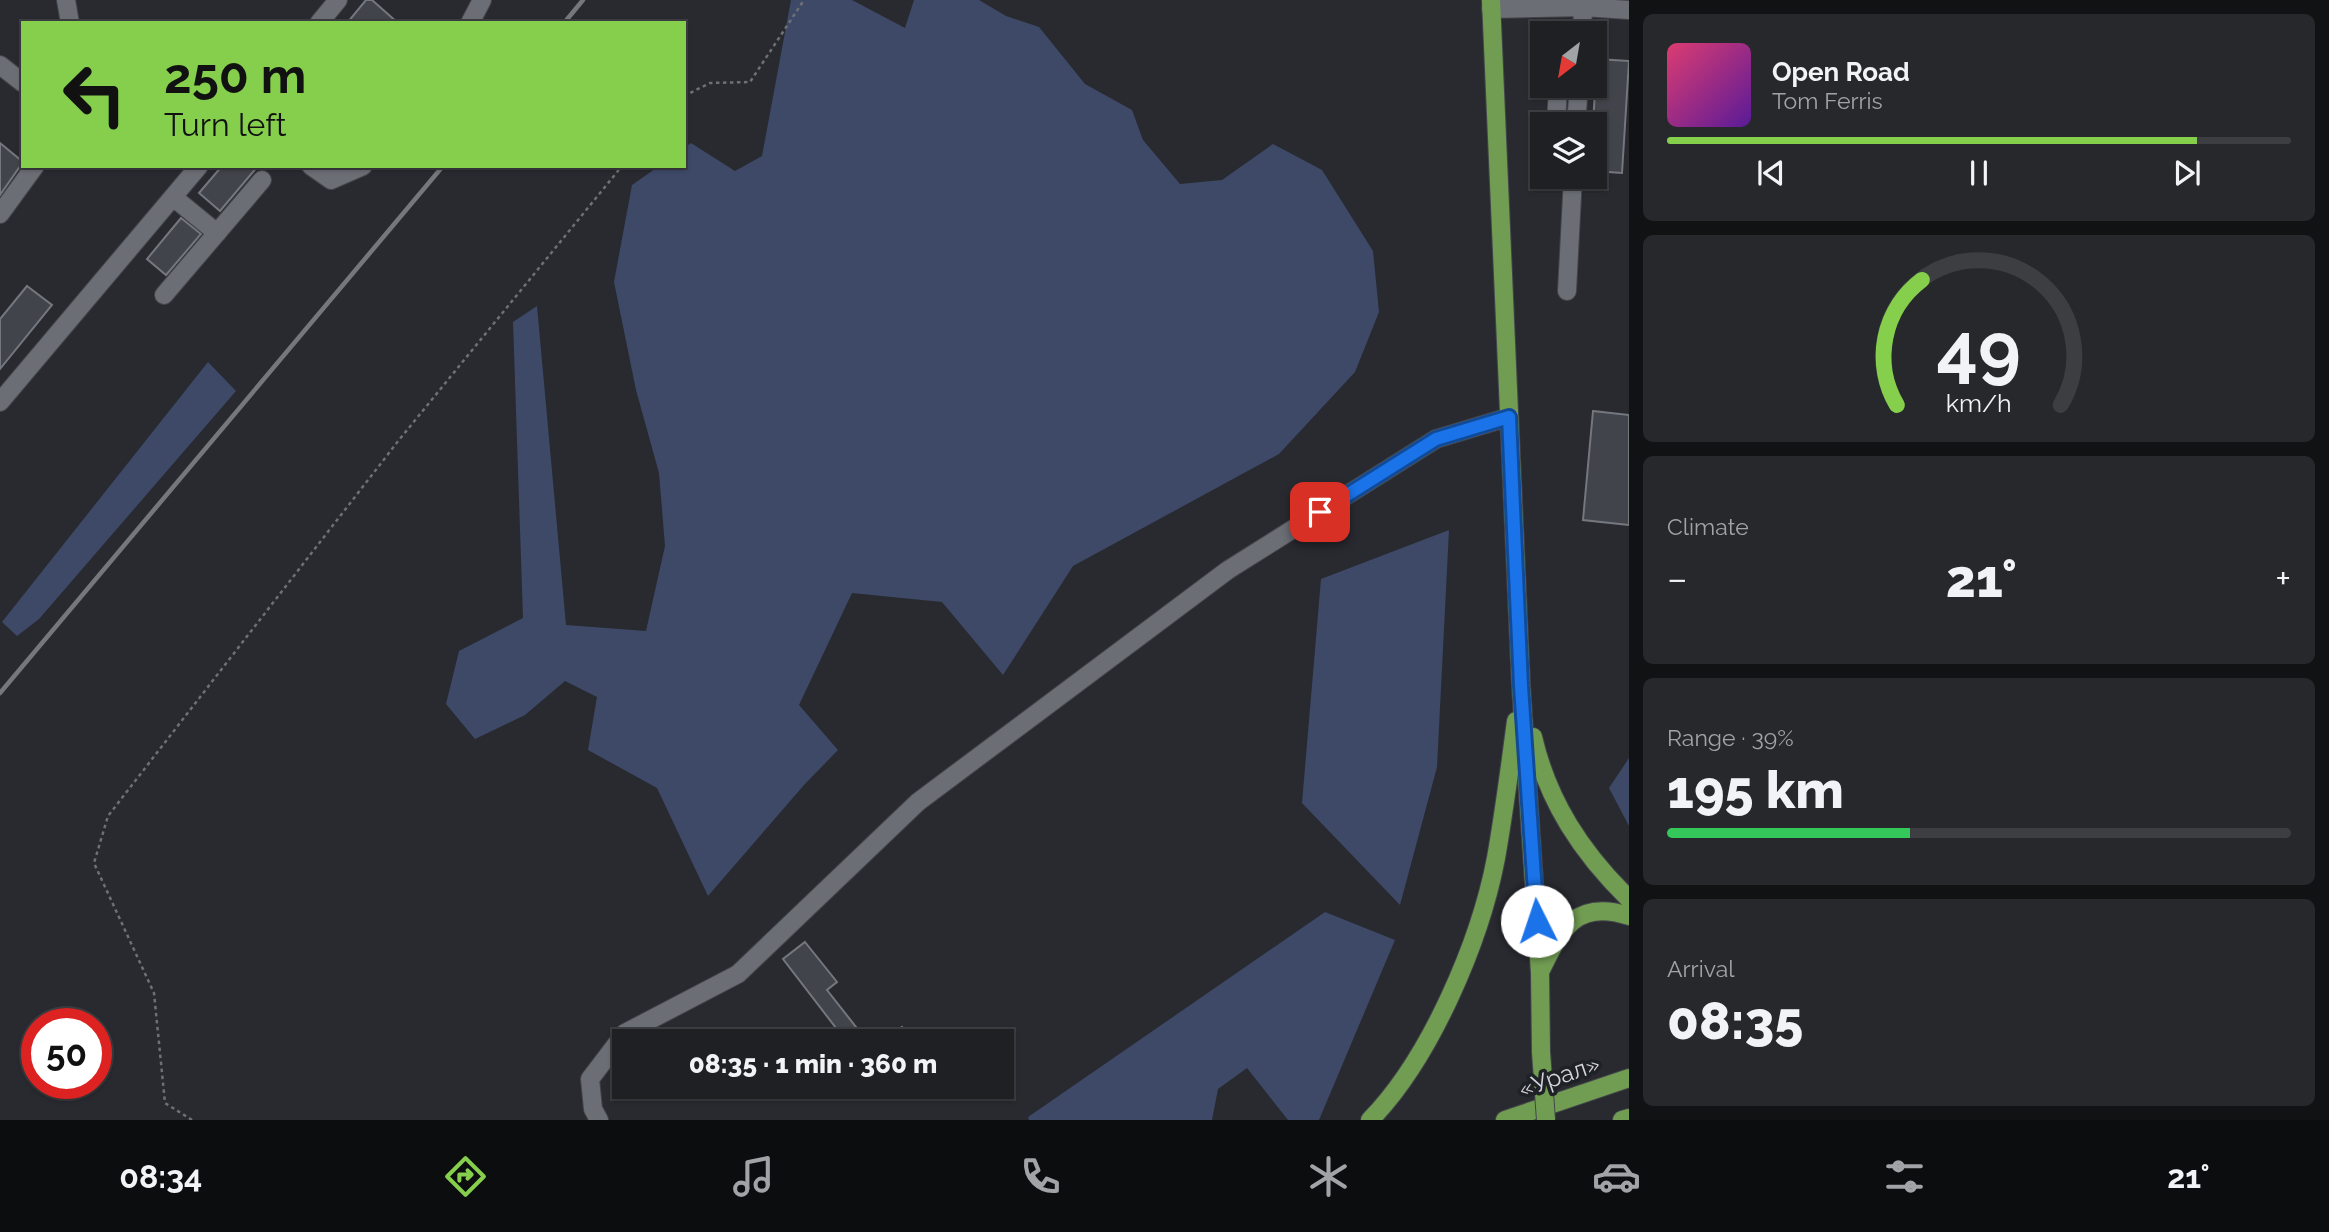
<!DOCTYPE html>
<html lang="en">
<head>
<meta charset="utf-8">
<style>
	body { margin:0; font-family:Raleway,sans-serif; background:#26282c; color:#f1f3f6; height:100vh; display:flex; flex-direction:column; font-size:26px; white-space:nowrap }
	* { box-sizing:border-box; margin:0 }
	p { font-size:23px; color:#a1a3a6 }
	.icon { flex:none; width:38px; height:38px; fill:none; stroke:currentColor; stroke-width:2; stroke-linecap:round; stroke-linejoin:round }
	.map { position:relative; flex:1; overflow:hidden }
	.details { display:flex; flex-direction:column; gap:14px; padding:14px; background:#101214; width:700px }
	.details>* { flex:none }
	.guide { position:absolute; left:21px; top:21px; width:665px; height:147px; border-radius:0px; box-shadow:0 2px 5px #0004,0 0 0 2px #3c3e41; background:#85cf4c; color:#111; overflow:hidden }
	.needle { width:46px; rotate:211deg }
	.tools { position:absolute; left:1530px; top:21px; display:grid; gap:14px }
	.tools a { display:grid; place-items:center; width:77px; height:77px; border-radius:0px; background:#1e2024; box-shadow:0 2px 5px #0004,0 0 0 2px #3c3e41; font-size:35px }
	.speed { position:absolute; left:21px; top:1008px; display:flex; gap:14px; font-size:35px; font-weight:700; text-align:center }
	.speed>* { display:grid; place-content:center; width:91px; height:91px; border-radius:50%; background:#1e2024; box-shadow:0 2px 5px #0004,0 0 0 2px #3c3e41; line-height:1 }
	.speed .limit { border:10px solid #d22; background:#fff; color:#111 }
	.pin { position:absolute; display:grid; place-items:center; width:60px; height:60px; color:#fff; margin:-30px; border-radius:14px; box-shadow:0 4px 10px #0006 }
	.me { position:absolute; width:77px; margin:-38px; rotate:356deg; stroke-linejoin:round; filter:drop-shadow(0 0 5px #0008) }
	.turn { display:flex; align-items:center; gap:24px; height:147px; padding:0 28px; font-size:32px }
	.turn .icon { width:91px; height:91px; stroke-width:2.5 }
	.turn b { display:block; font-size:49px; line-height:60px }
	.big { font-size:52px; font-weight:800; line-height:1.1 }
	.details .tile { flex:1; display:flex; flex-direction:column; justify-content:center; gap:10px; min-width:0; padding:0 24px; border-radius:10px; background:#26282c }
	.details .dial { align-items:center; gap:0 }
	.dial svg { height:182px; overflow:visible; fill:none; stroke:#3c3e41; stroke-width:7; stroke-linecap:round; text-anchor:middle }
	.dial text { fill:#f1f3f6; stroke:none }
	.song { display:flex; align-items:center; gap:21px }
	.cover { width:84px; height:84px; border-radius:10px; background:linear-gradient(135deg,hsl(340 70% 55%),hsl(270 70% 35%)) }
	.played { height:7px; border-radius:4px; background:linear-gradient(90deg,#85cf4c 85%,#3c3e41 85%) }
	.keys { display:flex; justify-content:space-around; direction:ltr }
	.heat { display:flex; justify-content:space-between; align-items:center; font-size:38px; direction:ltr }
	.charge { height:10px; border-radius:5px; background:linear-gradient(90deg,#34c759 39%,#3c3e41 0) }
	.trip { position:absolute; left:612px; top:1029px; width:402px; height:70px; border-radius:0px; background:#1e2024; box-shadow:0 2px 5px #0004,0 0 0 2px #3c3e41; font-weight:800; line-height:70px; text-align:center }
	.dock { display:flex; height:112px; justify-content:space-around; align-items:center; background:#0c0d0e; color:#a1a3a6 }
	.dock .icon { width:49px; height:49px }
	.dock .active { color:#85cf4c }
	.dock b { font-size:32px; color:#f1f3f6 }
	main { display:flex; flex:1; min-height:0 }
	.map>svg:first-child { display:block }
	.green { fill:#3d4967 }
	.building { fill:#41444a; stroke:#74777e; stroke-width:2 }
	.lines { fill:none; stroke-linecap:round; stroke-linejoin:round }
	.minor-casing { stroke:#43454a; stroke-width:20 }
	.major-casing { stroke:#43454a; stroke-width:20 }
	.path { stroke:#6e7075; stroke-width:2.5; stroke-dasharray:3.5 3.5; stroke-linecap:butt }
	.minor { stroke:#6b6e75; stroke-width:18 }
	.major { stroke:#719d52; stroke-width:18 }
	.rail { stroke:#75777c; stroke-width:4.5 }
	.major-bridge-casing { stroke:#43454a; stroke-width:20; stroke-linecap:butt }
	.major-bridge { stroke:#719d52; stroke-width:18 }
	.route-casing { stroke:#114b97; stroke-width:18 }
	.route { stroke:#1a73e8; stroke-width:12 }
	.labels { text-anchor:middle; dominant-baseline:central; stroke-width:7; stroke-linejoin:round; paint-order:stroke }
	.street-label { font-size:24px; fill:#d2d4d8; stroke:#1e2126 }
</style>
</head>
<body>
<main>
<div class="map">
<svg width="1629" height="1120" viewBox="0 0 1629 1120">
	<rect width="100%" height="100%" fill="#282a30"/>
	<g class="green">
		<path d="M791 0H852L905 28 914 0H979L1006 16 1039 27 1085 84 1132 110 1143 140 1180 184 1222 180 1273 144 1322 170 1373 251 1379 312 1355 372 1279 454 1073 566 1003 675 942 602 852 593 799 705 838 750 804 785 708 896 657 788 588 750 597 697 565 681 525 715 475 739 446 704 459 651 523 618 513 322 537 306 566 625 646 631 665 546 659 473 636 390 614 282 632 185 659 166H684V148L691 143 735 171 762 156Z"/>
		<path d="M208 362 236 391 39 619 17 636 2 622Z"/>
		<path d="M1449 530 1437 767 1400 905 1302 803 1321 579Z"/>
		<path d="M1629 758V826L1609 788Z"/>
		<path d="M1325 912 1395 940 1319 1120H1288L1247 1068 1218 1089 1212 1120H1029L1028 1117Z"/>
	</g>
	<g class="building">
		<path d="M366 0H372L398 23H347Z"/>
		<path d="M1597 59 1629 61 1622 173 1594 171 1593 124Z"/>
		<path d="M0 143 23 162 0 195Z"/>
		<path d="M222 166H258L220 211 199 193Z"/>
		<path d="M181 218 201 234 166 275 147 259Z"/>
		<path d="M27 286 52 305 0 369V319Z"/>
		<path d="M1593 411 1629 415V525L1583 520Z"/>
		<path d="M805 942 837 982 827 990 867 1041H846L783 959Z"/>
		<path d="M902 1027 913 1041H884Z"/>
	</g>
	<g class="lines">
		<g class="minor-casing">
			<g id="minor">
				<path d="M66 0 70 23"/>
				<path d="M1491 9 1583 7 1629 10"/>
				<path d="M319 23 338 0"/>
				<path d="M470 23 482 0"/>
				<path d="M1582 33 1583 7"/>
				<path d="M0 65 23 83"/>
				<path d="M1556 124 1558 86"/>
				<path d="M1576 124 1579 86"/>
				<path d="M311 166 331 180 363 166"/>
				<path d="M173 197 217 233"/>
				<path d="M0 214 35 166"/>
				<path d="M1567 291 1573 177"/>
				<path d="M164 295 262 180"/>
				<path d="M0 402 199 166"/>
				<path d="M599 1120 593 1109 590 1079 625 1033 738 974 918 802 1228 570 1436 439 1509 417"/>
			</g>
		</g>
		<g class="major-casing">
			<g id="major">
				<path d="M1491 0 1521 686 1540 973 1541 1052"/>
				<path d="M1533 737C1548 802 1582 853 1629 899"/>
				<path d="M1541 970C1561 928 1577 899 1629 916"/>
				<path d="M1370 1120C1430 1059 1480 942 1496 858 1504 813 1510 767 1516 721"/>
				<path d="M1505 1120 1629 1078"/>
				<path d="M1622 1120 1629 1118"/>
			</g>
		</g>
		<g class="path">
			<path d="M684 96 710 83 750 82 804 0"/>
			<path d="M192 1120 165 1103 154 993 94 863 108 816 399 440 622 166"/>
		</g>
		<use href="#minor" class="minor"/>
		<use href="#major" class="major"/>
		<g class="rail">
			<path d="M564 23 583 0"/>
			<path d="M0 693 443 166"/>
		</g>
		<g class="major-bridge-casing">
			<path id="major-bridge" d="M1541 1052 1546 1120"/>
		</g>
		<use href="#major-bridge" class="major-bridge"/>
	</g>
	<g class="lines">
		<g class="route-casing">
			<path id="route" d="M1320 512 1436 439 1509 417 1521 686 1537 921"/>
		</g>
		<use href="#route" class="route"/>
	</g>
	<g class="labels">
		<g class="street-label">
			<text transform="translate(1559 1076) rotate(-19)">«Урал»</text>
		</g>
	</g>
</svg>
<div class="tools">
<a><svg class="needle" viewBox="-14 -14 28 28"><path d="M0-13l5 13h-10z" fill="#e53935"/><path d="M0 13l5-13h-10z" fill="#a1a3a6"/></svg></a>
<a><svg class="icon" aria-label="layers" viewBox="0 0 24 24"><path d="M12 4l9 5-9 5-9-5zM3 14l9 5 9-5"/></svg></a>
</div>
<div class="speed"><div class="limit">50</div></div>
<div class="pin" style="left:1320px;top:512px;background:#d93025"><svg class="icon" aria-label="arrive" viewBox="0 0 24 24"><path d="M6 21V4h12l-3 4 3 4H6"/></svg></div>
<svg class="me" style="left:1537px;top:921px" viewBox="-20 -20 40 40"><circle r="19" fill="#fff"/><path d="M0-13L10 11 0 6-10 11z" fill="#1a73e8"/></svg>
<div class="trip">08:35 · 1 min · 360 m</div>
<div class="guide">
<div class="turn"><svg class="icon" aria-label="left" viewBox="0 0 24 24"><path d="M17 20v-9H6M10 6l-5 5 5 5"/></svg><div><b>250 m</b>Turn left</div></div>
</div>
</div>
<section class="details">
<div class="tile">
<div class="song"><i class="cover"></i><div><b>Open Road</b><p>Tom Ferris</p></div></div>
<div class="played"></div>
<div class="keys"><svg class="icon" aria-label="previous" viewBox="0 0 24 24"><path d="M18 5L8 12l10 7zM5 5v14"/></svg><svg class="icon" aria-label="pause" viewBox="0 0 24 24"><path d="M8 5v14M16 5v14"/></svg><svg class="icon" aria-label="next" viewBox="0 0 24 24"><path d="M6 5l10 7-10 7zM19 5v14"/></svg></div>
</div>
<div class="tile dial"><svg viewBox="0 0 100 80">
<path d="M14 69A42 42 0 1 1 86 69"/>
<path d="M14 69A42 42 0 0 1 25 14" stroke="#85cf4c"/>
<text x="50" y="56" font-size="32" font-weight="700">49</text>
<text x="50" y="72" font-size="11">km/h</text>
</svg></div>
<div class="tile"><p>Climate</p>
<div class="heat"><a>−</a><b class="big">21°</b><a>+</a></div>
</div>
<div class="tile"><p>Range · 39%</p><b class="big">195 km</b><div class="charge"></div></div>
<div class="tile"><p>Arrival</p><b class="big">08:35</b></div>
</section>
</main>
<nav class="dock">
<b>08:34</b>
<svg class="icon active" aria-label="directions" viewBox="0 0 24 24"><path d="M12 3l9 9-9 9-9-9zM9 14v-3h6M13 9l2 2-2 2"/></svg>
<svg class="icon" aria-label="music" viewBox="0 0 24 24"><path d="M9 18V5l10-2v13"/><circle cx="6" cy="18" r="3"/><circle cx="16" cy="16" r="3"/></svg>
<svg class="icon" aria-label="phone" viewBox="0 0 24 24"><path d="M5 4h4l2 5-3 2q2 4 5 5l2-3 5 2v4C11 20 4 13 5 4z"/></svg>
<svg class="icon" aria-label="climate" viewBox="0 0 24 24"><path d="M12 3v18M4 7l16 10M4 17L20 7"/></svg>
<svg class="icon" aria-label="car" viewBox="0 0 24 24"><path d="M5 17H2v-5l4-1 3-4h7l3 4 3 1v5h-3M9 17h6M6 11h13"/><circle cx="7" cy="17" r="2"/><circle cx="17" cy="17" r="2"/></svg>
<svg class="icon" aria-label="filters" viewBox="0 0 24 24"><path d="M4 7h16M4 17h16"/><circle cx="9" cy="7" r="2"/><circle cx="15" cy="17" r="2"/></svg>
<b>21°</b>
</nav>
</body>
</html>
